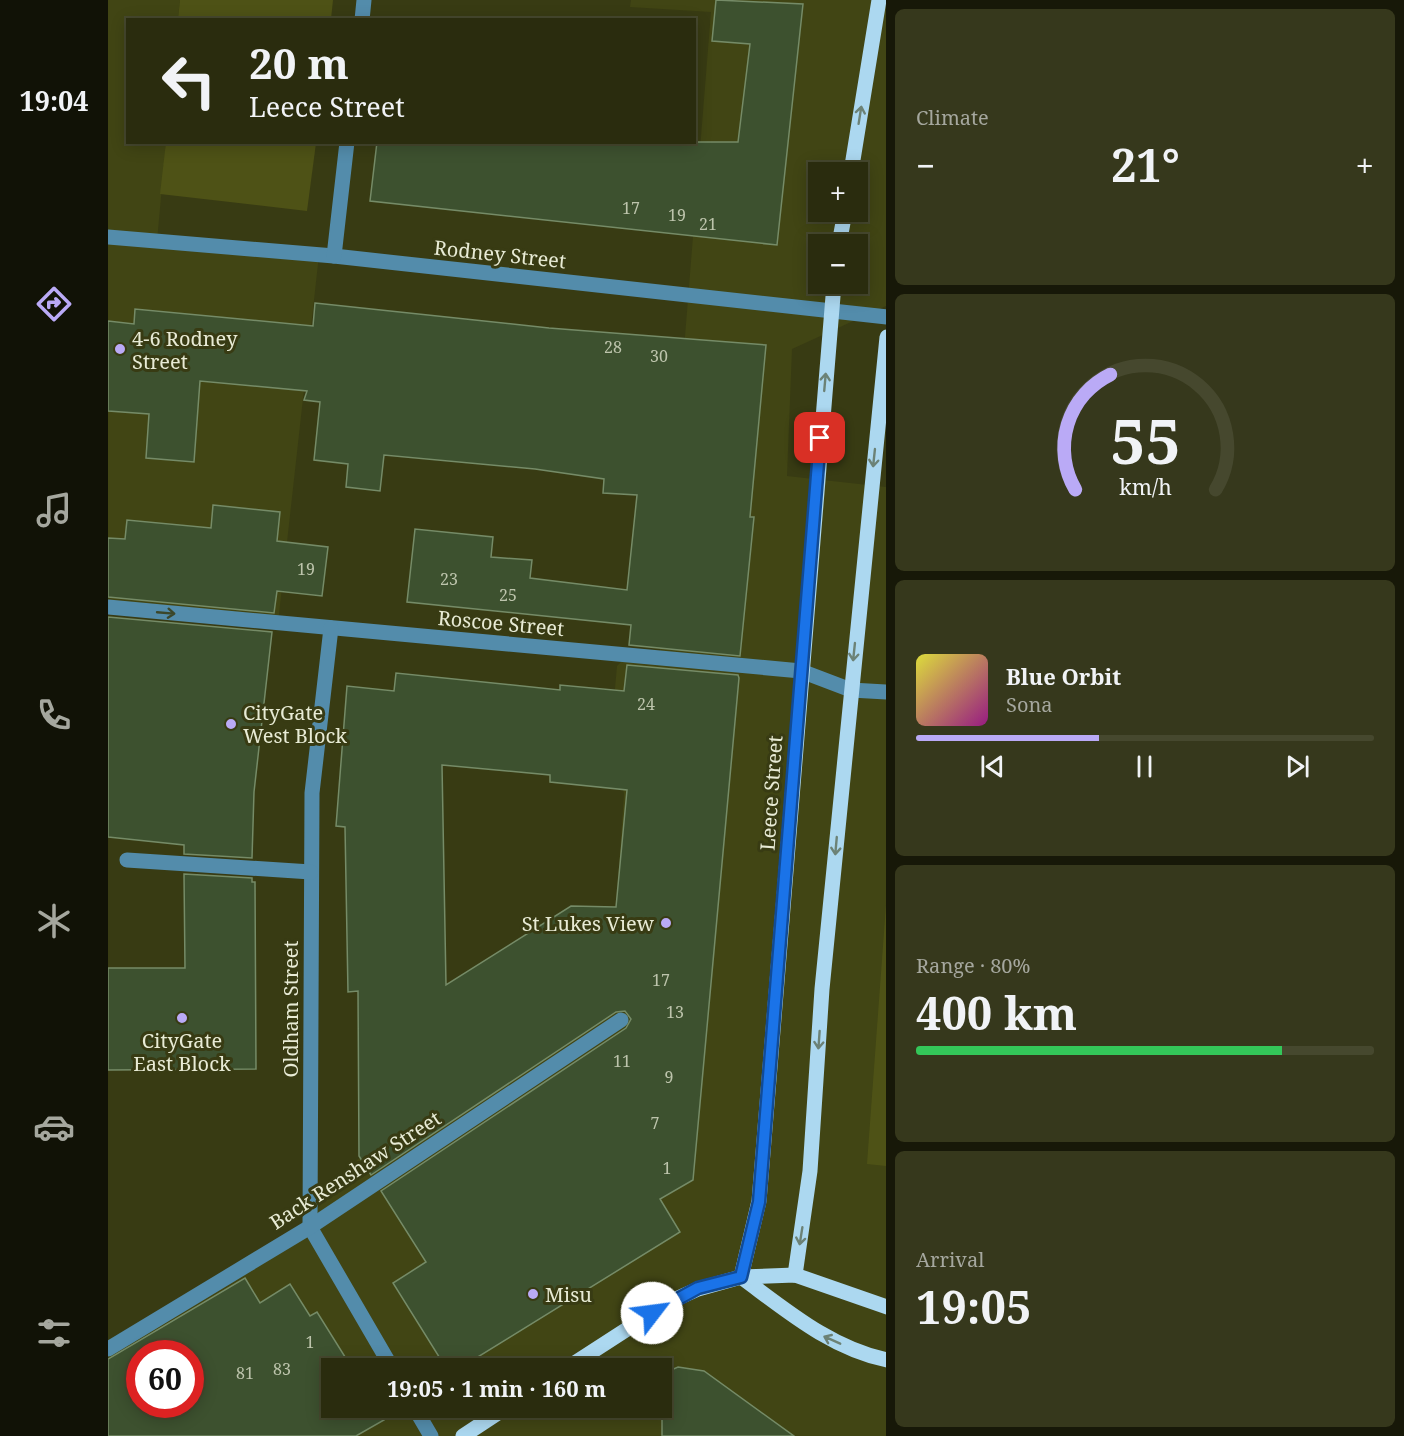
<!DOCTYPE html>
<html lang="en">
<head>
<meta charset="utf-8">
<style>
	body { margin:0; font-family:"Noto Serif",serif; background:#36381c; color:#f1f3f6; height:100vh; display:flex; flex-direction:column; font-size:22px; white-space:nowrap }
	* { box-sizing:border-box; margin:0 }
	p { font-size:20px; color:#a5a79e }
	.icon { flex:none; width:33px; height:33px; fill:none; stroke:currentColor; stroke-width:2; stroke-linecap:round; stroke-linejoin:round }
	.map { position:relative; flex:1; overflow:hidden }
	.sheet { display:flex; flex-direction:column; gap:9px; padding:9px; background:#171808; width:518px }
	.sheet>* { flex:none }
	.top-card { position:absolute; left:18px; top:18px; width:570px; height:126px; border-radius:0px; box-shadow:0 3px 15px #0003,0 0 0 2px #46482e; background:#2a2c0e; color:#f1f3f6; overflow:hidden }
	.fabs { position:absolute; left:700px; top:162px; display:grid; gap:12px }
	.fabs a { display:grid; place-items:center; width:60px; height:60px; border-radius:0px; background:#2a2c0e; box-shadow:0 3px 15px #0003,0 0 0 2px #46482e; font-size:30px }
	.speed { position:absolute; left:18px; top:1340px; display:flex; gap:12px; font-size:30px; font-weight:700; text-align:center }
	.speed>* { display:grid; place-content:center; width:78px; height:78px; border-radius:50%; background:#2a2c0e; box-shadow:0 3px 15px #0003,0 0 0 2px #46482e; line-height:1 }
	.speed .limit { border:9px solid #d22; background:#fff; color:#111 }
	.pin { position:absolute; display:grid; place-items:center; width:51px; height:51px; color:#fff; margin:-26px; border-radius:12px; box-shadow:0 3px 9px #0006 }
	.me { position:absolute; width:66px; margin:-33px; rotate:60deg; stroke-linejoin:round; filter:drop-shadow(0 0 4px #0008) }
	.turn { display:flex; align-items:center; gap:21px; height:126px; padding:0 24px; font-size:27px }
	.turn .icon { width:78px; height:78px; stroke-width:2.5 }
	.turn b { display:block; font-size:42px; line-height:51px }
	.big { font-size:45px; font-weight:700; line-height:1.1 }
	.sheet .widget { flex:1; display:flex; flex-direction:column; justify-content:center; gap:9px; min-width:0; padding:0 21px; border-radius:9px; background:#36381c }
	.sheet .dial { align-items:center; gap:0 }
	.dial svg { height:156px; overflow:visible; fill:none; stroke:#46482e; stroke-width:7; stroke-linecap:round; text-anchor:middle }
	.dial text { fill:#f1f3f6; stroke:none }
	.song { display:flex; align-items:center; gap:18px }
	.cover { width:72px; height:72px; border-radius:9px; background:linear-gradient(135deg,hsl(60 70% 55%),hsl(310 70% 35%)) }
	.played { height:6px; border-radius:3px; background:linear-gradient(90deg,#baaaf6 40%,#46482e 40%) }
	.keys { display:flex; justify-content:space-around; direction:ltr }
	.heat { display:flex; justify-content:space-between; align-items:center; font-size:33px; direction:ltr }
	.charge { height:9px; border-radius:4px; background:linear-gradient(90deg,#34c759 80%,#46482e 0) }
	.trip { position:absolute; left:213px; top:1358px; width:351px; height:60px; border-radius:0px; background:#2a2c0e; box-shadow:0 3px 15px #0003,0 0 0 2px #46482e; font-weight:700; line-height:60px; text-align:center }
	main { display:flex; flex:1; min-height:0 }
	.menu { display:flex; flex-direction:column; width:108px; justify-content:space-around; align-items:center; background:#111206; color:#a5a79e }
	.menu .icon { width:42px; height:42px }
	.menu .on { color:#baaaf6 }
	.menu b { font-size:27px; color:#f1f3f6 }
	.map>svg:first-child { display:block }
	.built { fill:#414514; fill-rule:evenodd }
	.green { fill:#4e5216 }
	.building { fill:#3d512f; stroke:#758b67; stroke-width:1.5; fill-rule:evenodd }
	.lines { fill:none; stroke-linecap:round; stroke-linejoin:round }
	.minor { stroke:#538cab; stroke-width:15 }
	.major { stroke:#acd8f0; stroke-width:15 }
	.oneway { stroke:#6c8276 }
	.oneway2 { stroke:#3c472a }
	.route-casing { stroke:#114b97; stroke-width:15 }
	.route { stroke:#1a73e8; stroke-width:10 }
	.poi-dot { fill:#baaaf6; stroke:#383b13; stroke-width:2 }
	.labels { text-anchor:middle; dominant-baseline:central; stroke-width:6; stroke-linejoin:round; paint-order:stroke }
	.number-label { font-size:16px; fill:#bdc4ac }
	.street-label { font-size:20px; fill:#e8ebd5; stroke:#383b13 }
	.poi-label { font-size:20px; fill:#e8ebd5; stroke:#383b13; text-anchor:start }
</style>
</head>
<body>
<main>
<nav class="menu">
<b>19:04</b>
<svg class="icon on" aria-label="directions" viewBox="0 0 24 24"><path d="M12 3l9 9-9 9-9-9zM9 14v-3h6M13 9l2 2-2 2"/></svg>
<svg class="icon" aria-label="music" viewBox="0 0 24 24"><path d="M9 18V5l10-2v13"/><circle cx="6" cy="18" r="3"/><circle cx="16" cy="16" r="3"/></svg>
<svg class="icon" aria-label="phone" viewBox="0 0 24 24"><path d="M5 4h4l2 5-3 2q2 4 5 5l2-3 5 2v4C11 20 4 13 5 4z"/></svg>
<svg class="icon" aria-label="climate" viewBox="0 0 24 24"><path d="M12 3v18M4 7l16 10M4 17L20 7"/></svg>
<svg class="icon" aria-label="car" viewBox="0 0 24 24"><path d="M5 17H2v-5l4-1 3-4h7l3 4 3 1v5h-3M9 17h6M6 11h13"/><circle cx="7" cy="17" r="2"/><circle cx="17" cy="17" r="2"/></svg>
<svg class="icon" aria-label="filters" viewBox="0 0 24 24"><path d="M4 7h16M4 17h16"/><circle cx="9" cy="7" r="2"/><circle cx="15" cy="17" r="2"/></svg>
</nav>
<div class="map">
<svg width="779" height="1436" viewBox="0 0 779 1436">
	<rect width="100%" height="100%" fill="#383b13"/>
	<g class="built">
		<path d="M0 0H72L70 19 20 20V142L58 143 49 241 211 255 170 623 0 607Z"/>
		<path d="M523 0H778V306L684 349 679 476 778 487V1436H0V1354L181 1243 249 1160 502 996 516 794 503 733 509 666 518 657 551 661 603 12 522 7ZM711 172H750V212H711ZM711 244H750V284H711ZM32 1353H82V1404H32ZM224 1368H554V1407H224Z"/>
	</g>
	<g class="green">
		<path d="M72 0H225L223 19H70Z"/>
		<path d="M58 142 208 143 199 211 52 194Z"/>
		<path d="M778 905V1166L759 1164Z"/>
	</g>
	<g class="building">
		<path d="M608 0 695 4 669 245 262 201 269 142H630L642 44 604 41Z"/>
		<path d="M207 303 441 328 658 345 642 517H646L632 656 521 645 523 625 299 602 307 529 385 537 383 557 424 560 422 578 519 590 529 495 495 493 496 479 427 469 276 455 272 491 238 487 240 464 206 460 212 402 196 400 199 391 92 381 86 462 38 458 41 414 0 411V321L26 324 27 309 205 326Z"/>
		<path d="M105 505 172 512 169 541 220 547 214 596 169 591 166 613 0 597V538L17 539 19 520 103 528Z"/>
		<path d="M0 617 164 632 146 792 144 858 76 854V845L0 837Z"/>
		<path d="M519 665 630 675 631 678 585 1180 552 1199 572 1232 352 1368H338L285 1283 318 1262 273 1191 518 1028 523 1019 517 1011 508 1012 263 1175 251 1156 250 991 240 992 237 827 228 826 239 686 286 691 288 673 452 690V685L516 691ZM334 765 442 775V782L519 790 508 907 463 906 338 985Z"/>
		<path d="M76 874 144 878V882H147L148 1069 0 1070V968H77Z"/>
		<path d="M137 1278 152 1303 182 1284 202 1316 209 1312 244 1368H224V1407H268L276 1420 248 1436H0V1359ZM32 1353H82V1404H32Z"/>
		<path d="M570 1367 596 1371 686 1436H554V1374Z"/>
	</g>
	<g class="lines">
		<g class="minor">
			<path d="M254 20 256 0"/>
			<path d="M0 237 226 256 779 317"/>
			<path d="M226 256 239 142"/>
			<path d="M0 607 693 671 743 690 779 692"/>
			<path d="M223 628 204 793 202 1227 284 1368"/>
			<path d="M19 860 203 872"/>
			<path d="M0 1349 202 1227 513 1020"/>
			<path d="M306 1407 323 1436"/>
		</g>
		<g class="major">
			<path d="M743 172 771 0"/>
			<path d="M731 244 737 212"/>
			<path d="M687 1275 702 1171 714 989 779 337"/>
			<path d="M633 1277 651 1201 654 1165 726 284"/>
			<path d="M633 1277C678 1310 722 1348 779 1360"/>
			<path d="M459 1368 561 1302 590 1289 633 1277 687 1275 779 1307"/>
			<path d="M355 1436 399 1407"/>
		</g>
	</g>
	<defs><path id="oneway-shaft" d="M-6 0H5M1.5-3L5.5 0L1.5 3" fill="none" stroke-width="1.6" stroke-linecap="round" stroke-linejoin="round" transform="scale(1.5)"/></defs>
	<g class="oneway">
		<use href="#oneway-shaft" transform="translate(752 115) rotate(-81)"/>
		<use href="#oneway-shaft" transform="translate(717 382) rotate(-85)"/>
		<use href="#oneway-shaft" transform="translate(766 458) rotate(96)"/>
		<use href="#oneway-shaft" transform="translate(746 652) rotate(96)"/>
		<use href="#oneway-shaft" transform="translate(728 846) rotate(95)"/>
		<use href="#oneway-shaft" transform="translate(711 1040) rotate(94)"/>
		<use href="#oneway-shaft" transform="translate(693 1236) rotate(99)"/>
		<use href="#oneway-shaft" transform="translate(724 1340) rotate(-156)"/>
	</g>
	<use class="oneway2" href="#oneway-shaft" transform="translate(58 613) rotate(5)"/>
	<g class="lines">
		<g class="route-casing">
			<path id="route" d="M544 1313 590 1288 633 1277 651 1202 712 438"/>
		</g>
		<use href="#route" class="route"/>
	</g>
	<g class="poi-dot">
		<circle cx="12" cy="349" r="6"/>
		<circle cx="123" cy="724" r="6"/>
		<circle cx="558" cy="923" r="6"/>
		<circle cx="74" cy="1018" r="6"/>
		<circle cx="425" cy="1294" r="6"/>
	</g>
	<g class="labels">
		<g class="number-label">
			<text x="523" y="208">17</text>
			<text x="569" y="215">19</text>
			<text x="600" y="224">21</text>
			<text x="505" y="347">28</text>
			<text x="551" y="356">30</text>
			<text x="198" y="569">19</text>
			<text x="341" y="579">23</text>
			<text x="400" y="595">25</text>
			<text x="538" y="704">24</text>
			<text x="553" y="980">17</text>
			<text x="567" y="1012">13</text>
			<text x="514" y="1061">11</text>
			<text x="561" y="1077">9</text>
			<text x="547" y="1123">7</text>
			<text x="559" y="1168">1</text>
			<text x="202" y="1342">1</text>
			<text x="174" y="1369">83</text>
			<text x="137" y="1373">81</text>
		</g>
		<g class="street-label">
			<text transform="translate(392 254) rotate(6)">Rodney Street</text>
			<text transform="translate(393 623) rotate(5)">Roscoe Street</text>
			<text transform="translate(663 793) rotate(-86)">Leece Street</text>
			<text transform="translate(182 1009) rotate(-90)">Oldham Street</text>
			<text transform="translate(247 1170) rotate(-33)">Back Renshaw Street</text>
		</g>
		<g class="poi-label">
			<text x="24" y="338">4-6 Rodney<tspan x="24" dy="23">Street</tspan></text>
			<text x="135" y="712">CityGate<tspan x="135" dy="23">West Block</tspan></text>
			<text x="546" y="923" text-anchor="end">St Lukes View</text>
			<text x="74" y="1040" text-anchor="middle">CityGate<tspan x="74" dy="23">East Block</tspan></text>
			<text x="437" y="1294">Misu</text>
		</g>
	</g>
</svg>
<div class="fabs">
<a>+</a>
<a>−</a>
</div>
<div class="speed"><div class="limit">60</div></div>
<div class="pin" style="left:712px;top:438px;background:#d93025"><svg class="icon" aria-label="arrive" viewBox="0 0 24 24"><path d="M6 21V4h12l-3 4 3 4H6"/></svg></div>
<svg class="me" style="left:544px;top:1313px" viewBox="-20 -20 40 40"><circle r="19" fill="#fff"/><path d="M0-13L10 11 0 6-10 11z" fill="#1a73e8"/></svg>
<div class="trip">19:05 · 1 min · 160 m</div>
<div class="top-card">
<div class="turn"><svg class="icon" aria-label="left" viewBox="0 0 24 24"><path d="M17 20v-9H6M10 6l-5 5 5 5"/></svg><div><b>20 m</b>Leece Street</div></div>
</div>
</div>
<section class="sheet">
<div class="widget"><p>Climate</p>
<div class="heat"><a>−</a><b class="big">21°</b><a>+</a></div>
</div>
<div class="widget dial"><svg viewBox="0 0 100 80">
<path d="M14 69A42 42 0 1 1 86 69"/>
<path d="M14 69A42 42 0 0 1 32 10" stroke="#baaaf6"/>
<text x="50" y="56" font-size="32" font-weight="700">55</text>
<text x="50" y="72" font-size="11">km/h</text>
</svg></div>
<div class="widget">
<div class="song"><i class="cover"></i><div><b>Blue Orbit</b><p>Sona</p></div></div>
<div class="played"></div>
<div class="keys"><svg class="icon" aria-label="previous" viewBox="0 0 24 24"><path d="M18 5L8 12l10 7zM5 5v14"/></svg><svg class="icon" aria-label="pause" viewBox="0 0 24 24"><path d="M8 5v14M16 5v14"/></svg><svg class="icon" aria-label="next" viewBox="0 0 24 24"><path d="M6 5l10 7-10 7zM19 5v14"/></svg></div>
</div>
<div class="widget"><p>Range · 80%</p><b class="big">400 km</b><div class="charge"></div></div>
<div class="widget"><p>Arrival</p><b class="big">19:05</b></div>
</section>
</main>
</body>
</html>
